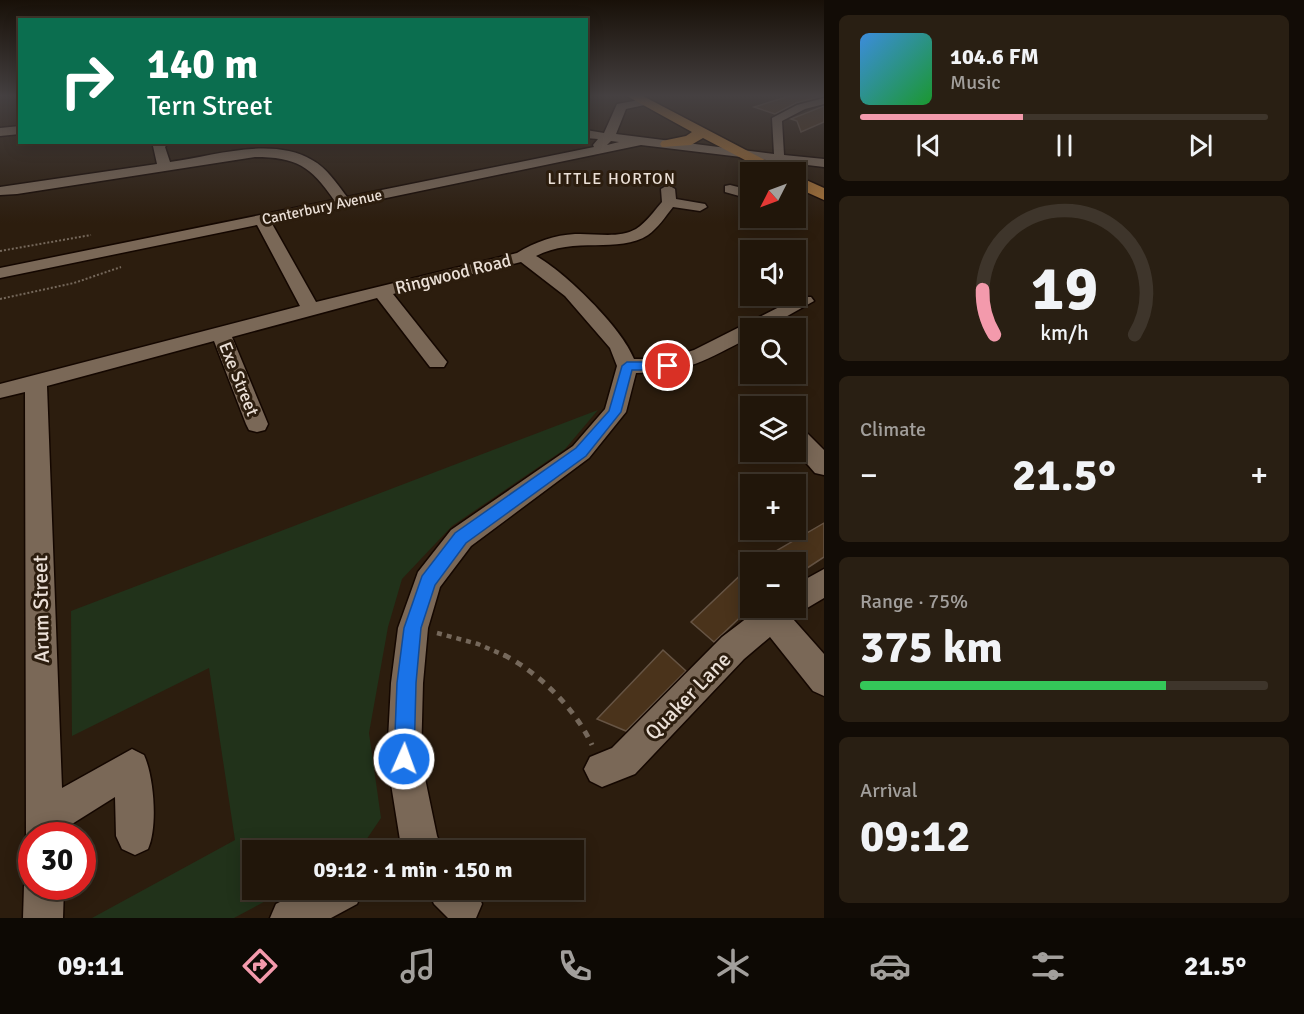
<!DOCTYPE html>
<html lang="en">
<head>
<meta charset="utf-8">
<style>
	body { margin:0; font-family:Signika,sans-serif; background:#291f13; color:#f1f3f6; height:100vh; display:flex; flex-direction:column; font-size:22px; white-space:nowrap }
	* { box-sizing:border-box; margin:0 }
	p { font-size:20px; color:#a29f9c }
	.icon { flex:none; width:33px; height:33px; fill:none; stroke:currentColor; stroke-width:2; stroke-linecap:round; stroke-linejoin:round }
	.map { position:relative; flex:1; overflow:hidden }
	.panel { display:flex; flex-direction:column; gap:15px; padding:15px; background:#120c06; width:480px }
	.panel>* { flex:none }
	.top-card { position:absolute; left:18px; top:18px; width:570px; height:126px; border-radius:0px; box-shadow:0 3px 15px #0003,0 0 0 2px #3e352b; background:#0b6e4f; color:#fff; overflow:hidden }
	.needle { width:39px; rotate:228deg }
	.buttons { position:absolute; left:740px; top:162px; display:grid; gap:12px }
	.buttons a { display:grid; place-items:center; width:66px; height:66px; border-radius:0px; background:#21160a; box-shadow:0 3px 15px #0003,0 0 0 2px #3e352b; font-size:30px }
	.speed { position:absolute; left:18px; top:822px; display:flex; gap:12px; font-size:30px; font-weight:700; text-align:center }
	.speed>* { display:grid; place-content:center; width:78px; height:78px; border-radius:50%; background:#21160a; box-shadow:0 3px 15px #0003,0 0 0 2px #3e352b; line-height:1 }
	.speed .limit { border:9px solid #d22; background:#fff; color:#111 }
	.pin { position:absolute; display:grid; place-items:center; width:51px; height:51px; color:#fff; margin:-26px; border:3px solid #fff; border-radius:50%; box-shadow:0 2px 6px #0007 }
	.me { position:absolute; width:66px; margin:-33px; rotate:2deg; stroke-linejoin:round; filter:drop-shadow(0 0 4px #0008) }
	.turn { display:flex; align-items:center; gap:21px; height:126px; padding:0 30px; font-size:27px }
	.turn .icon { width:78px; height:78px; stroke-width:2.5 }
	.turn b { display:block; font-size:42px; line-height:51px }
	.big { font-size:45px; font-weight:800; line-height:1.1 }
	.panel .tile { flex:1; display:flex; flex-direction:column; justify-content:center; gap:9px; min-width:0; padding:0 21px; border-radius:9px; background:#291f13 }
	.panel .dial { align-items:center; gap:0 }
	.dial svg { height:156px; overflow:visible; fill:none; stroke:#3e352b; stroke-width:7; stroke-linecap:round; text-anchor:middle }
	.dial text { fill:#f1f3f6; stroke:none }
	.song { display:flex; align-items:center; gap:18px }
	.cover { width:72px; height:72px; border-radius:9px; background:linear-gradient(135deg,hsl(210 70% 55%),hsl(130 70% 35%)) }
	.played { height:6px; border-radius:3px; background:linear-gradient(90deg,#f39aac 40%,#3e352b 40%) }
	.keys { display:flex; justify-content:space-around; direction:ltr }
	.heat { display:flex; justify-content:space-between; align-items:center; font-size:33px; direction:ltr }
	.charge { height:9px; border-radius:4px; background:linear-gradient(90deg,#34c759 75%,#3e352b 0) }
	.trip { position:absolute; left:242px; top:840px; width:342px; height:60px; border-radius:0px; background:#21160a; box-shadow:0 3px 15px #0003,0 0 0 2px #3e352b; font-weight:800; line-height:60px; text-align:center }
	.tabs { display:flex; height:96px; justify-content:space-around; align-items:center; background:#0d0904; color:#a29f9c }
	.tabs .icon { width:42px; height:42px }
	.tabs .current { color:#f39aac }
	.tabs b { font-size:27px; color:#f1f3f6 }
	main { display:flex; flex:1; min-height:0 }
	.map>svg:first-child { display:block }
	.green { fill:#21321a }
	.building { fill:#4a331b; stroke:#665444; stroke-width:1.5 }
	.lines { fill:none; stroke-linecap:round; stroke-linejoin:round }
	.minor-casing { stroke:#140700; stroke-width:3 }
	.major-casing { stroke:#140700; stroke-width:3 }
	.path-far2 { stroke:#75685b; stroke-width:2; stroke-dasharray:2 2; stroke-linecap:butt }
	.path-far1 { stroke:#75685b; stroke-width:4.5; stroke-dasharray:5 5; stroke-linecap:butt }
	.path { stroke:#75685b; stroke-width:5; stroke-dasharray:7 7; stroke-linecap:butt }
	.minor { fill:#7a6857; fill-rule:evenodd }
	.major { fill:#a97438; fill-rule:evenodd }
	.route { fill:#1a73e8; stroke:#114b97; stroke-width:1.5 }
	.labels { text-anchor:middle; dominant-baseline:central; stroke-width:6; stroke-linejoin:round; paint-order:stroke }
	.far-street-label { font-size:15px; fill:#ebe0d7; stroke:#2c1d0e }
	.far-neighbourhood-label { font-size:16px; letter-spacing:1.5px; fill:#ebe0d7; stroke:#2c1d0e }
	.street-label { font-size:18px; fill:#ebe0d7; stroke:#2c1d0e }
	.near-street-label { font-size:21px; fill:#ebe0d7; stroke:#2c1d0e }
</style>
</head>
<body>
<main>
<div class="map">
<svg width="824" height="918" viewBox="0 0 824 918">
	<rect width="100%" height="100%" fill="#2c1d0e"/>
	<path class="green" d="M598 410 565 449 452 526 402 579 388 627 369 733 381 818 360 849 252 850V890H286L234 918H92L235 840 209 668 72 736 71 611Z"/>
	<g class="building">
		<path d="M793 95H824V96L796 103 775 114 754 107Z"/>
		<path d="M824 106V122L801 132 797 121 791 119Z"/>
		<path d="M824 523V557L795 576V562H757Z"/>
		<path d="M750 566V608L714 642 691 622Z"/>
		<path d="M663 650 686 671 626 731 597 719Z"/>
	</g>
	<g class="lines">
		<g class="minor-casing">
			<g id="minor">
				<path d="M824 98V104L805 109 782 121 784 155 824 159V167L641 145 271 222 316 302 517 253C535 242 555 235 575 234 595 233 618 239 636 229 647 222 654 211 662 202L661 189 668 185 675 189 676 199 705 204 707 207 700 211 673 207C665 217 658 228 648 235 619 254 574 236 536 256 565 272 622 328 634 359H666L694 350 799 297H811L814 301 766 328H750V337C707 360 686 373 636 373L626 412 589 458 471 546 440 587 428 628 423 683 421 759 437 836 443 850H404L400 840 387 759 391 683 398 628 418 572 451 530 573 446 605 409 617 366 610 348 565 296 521 262 393 294 447 362 444 367H430L377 298 232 337 268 424 265 430 257 432 249 430 246 424 214 341 47 386 62 788 132 749 144 755C154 777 158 827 148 849L135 855 122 849 116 836 115 797 64 829V836H32V849L26 836 25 392 0 398V384L300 306 257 225 0 278V268L334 200C311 166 296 157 255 157L17 194 0 195V187L157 164 153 146 155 142H169L165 147 170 162C213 156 272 136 312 160 327 168 337 184 347 197L594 147 593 145 598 139 586 138V130L604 133 617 104 645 99 649 100V104L626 109 616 134 774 154 772 118 797 105ZM611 141 619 142 607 145Z"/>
				<path d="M20 126V134L0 136V128Z"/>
				<path d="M730 185 750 190V199L725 192V186Z"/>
				<path d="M800 431 808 434 824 450V475L815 473 795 450V433Z"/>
				<path d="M824 569V598L797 614 793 619 824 654V696L813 691 770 637 744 659 635 774 602 787 590 781 584 769 590 757 612 748 722 637 760 608H795V585Z"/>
				<path d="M32 871V886H64L63 918H23L24 886Z"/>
				<path d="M303 890H363L357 904 331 918H270L276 904Z"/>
				<path d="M428 890H476L482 904 476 918H448L434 904Z"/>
			</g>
		</g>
		<g class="major-casing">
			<g id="major">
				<path d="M625 95H641L788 172H768L703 138 691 145 662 147 660 144 662 141 686 136 692 132Z"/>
				<path d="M795 175 824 188V200L795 187Z"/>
			</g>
		</g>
		<g class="path-far2">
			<path d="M0 251 91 235"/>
			<path d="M0 299 74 283 121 267"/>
		</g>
		<path class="path-far1" d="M437 633 478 644 506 656"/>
		<path class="path" d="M504 655C539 673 575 708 592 745"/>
		<use href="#minor" class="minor"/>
		<use href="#major" class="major"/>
	</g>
	<linearGradient id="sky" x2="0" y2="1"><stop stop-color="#181008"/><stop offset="0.43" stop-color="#454041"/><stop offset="1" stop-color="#454041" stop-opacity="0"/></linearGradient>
	<rect width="824" height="223" fill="url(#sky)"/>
	<path class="route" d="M627 362H668L673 366 668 370H632L621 412 586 456 466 543 435 585 421 628 416 683 414 759 411 766 404 769 397 766 394 759 397 683 404 628 422 576 455 533 576 448 609 411 622 366Z"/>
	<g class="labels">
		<g class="far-street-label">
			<text transform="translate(322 207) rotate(-12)">Canterbury Avenue</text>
		</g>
		<g class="far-neighbourhood-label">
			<text x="612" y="179">LITTLE HORTON</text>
		</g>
		<g class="street-label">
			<text transform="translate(453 274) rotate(-14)">Ringwood Road</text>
			<text transform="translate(239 379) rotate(68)">Exe Street</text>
		</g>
		<g class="near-street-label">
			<text transform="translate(41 609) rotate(-91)">Arum Street</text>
			<text transform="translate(688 696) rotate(-46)">Quaker Lane</text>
		</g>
	</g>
</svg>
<div class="buttons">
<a><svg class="needle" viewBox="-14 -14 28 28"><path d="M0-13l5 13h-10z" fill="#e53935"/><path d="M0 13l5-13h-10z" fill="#a29f9c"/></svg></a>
<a><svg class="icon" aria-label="sound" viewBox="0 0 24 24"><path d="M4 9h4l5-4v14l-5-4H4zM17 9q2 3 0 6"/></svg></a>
<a><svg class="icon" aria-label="search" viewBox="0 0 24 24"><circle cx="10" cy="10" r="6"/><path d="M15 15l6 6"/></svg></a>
<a><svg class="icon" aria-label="layers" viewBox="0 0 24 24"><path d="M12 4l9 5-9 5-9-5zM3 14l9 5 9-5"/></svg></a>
<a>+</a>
<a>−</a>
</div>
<div class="speed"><div class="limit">30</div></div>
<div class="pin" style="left:668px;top:366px;background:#d93025"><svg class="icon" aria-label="arrive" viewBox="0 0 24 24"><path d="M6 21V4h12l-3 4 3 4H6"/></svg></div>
<svg class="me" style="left:404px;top:759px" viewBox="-20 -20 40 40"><circle r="17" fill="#1a73e8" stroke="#fff" stroke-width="3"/><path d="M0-11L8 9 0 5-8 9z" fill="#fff"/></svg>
<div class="trip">09:12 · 1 min · 150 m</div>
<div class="top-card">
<div class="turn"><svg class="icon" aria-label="right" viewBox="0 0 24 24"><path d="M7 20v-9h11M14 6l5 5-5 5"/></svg><div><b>140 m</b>Tern Street</div></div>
</div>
</div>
<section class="panel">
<div class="tile">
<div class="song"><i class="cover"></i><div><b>104.6 FM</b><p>Music</p></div></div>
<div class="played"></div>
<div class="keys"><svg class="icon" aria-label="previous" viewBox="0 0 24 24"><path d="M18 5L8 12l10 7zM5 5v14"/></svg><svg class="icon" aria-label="pause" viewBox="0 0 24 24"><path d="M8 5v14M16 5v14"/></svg><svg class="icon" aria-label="next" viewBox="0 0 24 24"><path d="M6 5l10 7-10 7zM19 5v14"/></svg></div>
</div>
<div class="tile dial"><svg viewBox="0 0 100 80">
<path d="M14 69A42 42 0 1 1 86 69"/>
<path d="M14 69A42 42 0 0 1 8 46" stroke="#f39aac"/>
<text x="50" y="56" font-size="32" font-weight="700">19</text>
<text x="50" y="72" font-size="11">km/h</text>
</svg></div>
<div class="tile"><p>Climate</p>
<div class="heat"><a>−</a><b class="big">21.5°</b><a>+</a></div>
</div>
<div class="tile"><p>Range · 75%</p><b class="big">375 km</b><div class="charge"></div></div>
<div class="tile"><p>Arrival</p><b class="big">09:12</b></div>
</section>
</main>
<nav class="tabs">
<b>09:11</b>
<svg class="icon current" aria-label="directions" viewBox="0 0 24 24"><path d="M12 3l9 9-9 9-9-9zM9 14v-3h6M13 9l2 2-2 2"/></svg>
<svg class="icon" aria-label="music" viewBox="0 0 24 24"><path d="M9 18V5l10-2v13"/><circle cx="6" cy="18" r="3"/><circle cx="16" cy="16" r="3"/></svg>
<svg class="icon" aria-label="phone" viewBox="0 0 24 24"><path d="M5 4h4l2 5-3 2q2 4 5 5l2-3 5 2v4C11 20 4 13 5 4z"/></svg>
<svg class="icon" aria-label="climate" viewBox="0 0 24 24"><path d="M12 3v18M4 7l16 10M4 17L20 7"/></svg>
<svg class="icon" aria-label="car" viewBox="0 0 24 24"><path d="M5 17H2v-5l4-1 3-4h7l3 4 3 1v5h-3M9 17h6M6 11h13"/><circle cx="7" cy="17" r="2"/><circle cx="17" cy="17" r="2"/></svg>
<svg class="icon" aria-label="filters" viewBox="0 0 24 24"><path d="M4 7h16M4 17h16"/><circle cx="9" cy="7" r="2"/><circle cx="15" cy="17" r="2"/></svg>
<b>21.5°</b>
</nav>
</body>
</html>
